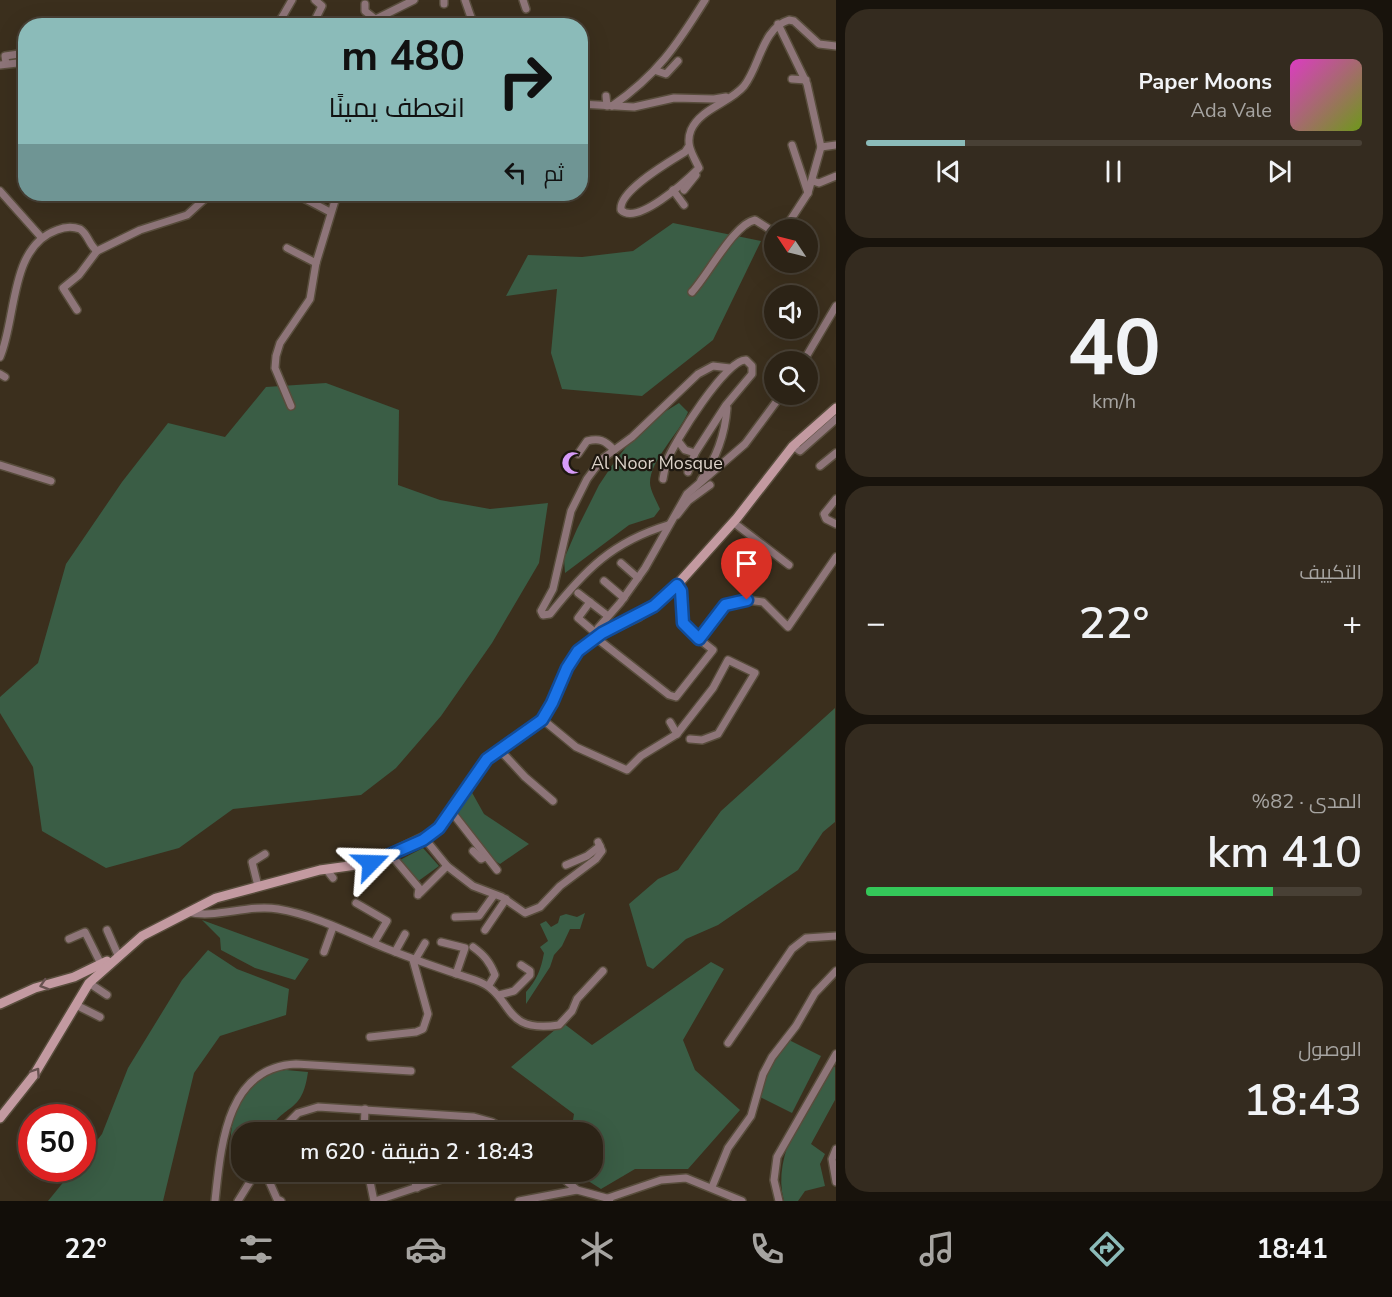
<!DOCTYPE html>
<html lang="ar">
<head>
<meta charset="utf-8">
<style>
	body { margin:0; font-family:"Nunito Sans",Cairo,sans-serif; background:#342b1f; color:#f1f3f6; direction:rtl; height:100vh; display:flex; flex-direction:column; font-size:22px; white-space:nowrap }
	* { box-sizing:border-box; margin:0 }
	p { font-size:20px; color:#a6a4a1 }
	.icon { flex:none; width:33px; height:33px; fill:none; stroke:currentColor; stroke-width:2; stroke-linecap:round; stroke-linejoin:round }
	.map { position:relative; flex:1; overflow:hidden; direction:ltr }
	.details { display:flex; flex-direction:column; gap:9px; padding:9px; background:#18130c; width:556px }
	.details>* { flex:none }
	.banner { position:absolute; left:18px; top:18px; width:570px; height:183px; border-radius:24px; box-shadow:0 6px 24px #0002,0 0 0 2px #484035; direction:rtl; background:#8bbbb9; color:#111; overflow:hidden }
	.needle { width:39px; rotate:305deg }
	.fabs { position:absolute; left:764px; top:219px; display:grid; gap:12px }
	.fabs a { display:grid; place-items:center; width:54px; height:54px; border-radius:50%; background:#2c2316; box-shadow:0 6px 24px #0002,0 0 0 2px #484035; font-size:30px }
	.speed { position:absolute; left:18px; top:1104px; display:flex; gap:12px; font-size:30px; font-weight:700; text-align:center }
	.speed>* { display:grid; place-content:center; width:78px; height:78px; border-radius:50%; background:#2c2316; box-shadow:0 6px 24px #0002,0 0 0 2px #484035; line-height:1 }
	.speed .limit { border:9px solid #d22; background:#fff; color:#111 }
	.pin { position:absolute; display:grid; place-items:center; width:51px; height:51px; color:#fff; margin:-62px -26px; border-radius:50% 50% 50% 0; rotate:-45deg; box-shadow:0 0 6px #0007 }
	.pin .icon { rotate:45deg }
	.me { position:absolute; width:66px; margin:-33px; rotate:68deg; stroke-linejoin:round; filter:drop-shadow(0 0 4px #0008) }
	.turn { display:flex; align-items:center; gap:21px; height:126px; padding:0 24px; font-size:27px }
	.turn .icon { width:78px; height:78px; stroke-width:2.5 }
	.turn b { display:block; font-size:42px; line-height:51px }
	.then { display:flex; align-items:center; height:57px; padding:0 24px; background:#0003; gap:12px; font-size:22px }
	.big { font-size:45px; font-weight:600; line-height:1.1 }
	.details .tile { flex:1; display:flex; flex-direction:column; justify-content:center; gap:9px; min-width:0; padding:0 21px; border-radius:24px; background:#342b1f }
	.details .dial { align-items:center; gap:0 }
	.dial b { font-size:78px; line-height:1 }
	.song { display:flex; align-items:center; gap:18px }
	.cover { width:72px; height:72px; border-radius:9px; background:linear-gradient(135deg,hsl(310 70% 55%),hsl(80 70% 35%)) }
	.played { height:6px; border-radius:3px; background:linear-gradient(90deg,#8bbbb9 20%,#484035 20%) }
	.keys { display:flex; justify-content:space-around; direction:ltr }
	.heat { display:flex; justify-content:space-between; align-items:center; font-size:33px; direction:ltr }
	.charge { height:9px; border-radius:4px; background:linear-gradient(90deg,#34c759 82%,#484035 0) }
	.trip { position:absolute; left:231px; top:1122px; width:372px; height:60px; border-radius:24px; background:#2c2316; box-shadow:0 6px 24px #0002,0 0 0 2px #484035; font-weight:600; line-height:60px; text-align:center; direction:rtl }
	.tabs { display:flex; height:96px; justify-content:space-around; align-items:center; background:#120e09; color:#a6a4a1 }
	.tabs .icon { width:42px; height:42px }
	.tabs .current { color:#8bbbb9 }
	.tabs b { font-size:27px; color:#f1f3f6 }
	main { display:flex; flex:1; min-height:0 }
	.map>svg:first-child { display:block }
	.green { fill:#3a5d45 }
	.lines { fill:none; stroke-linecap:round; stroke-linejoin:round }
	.street-casing { stroke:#584d3c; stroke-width:10 }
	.secondary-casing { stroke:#584d3c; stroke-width:12 }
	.street { stroke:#8e7579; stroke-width:7 }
	.secondary { stroke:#c39aa1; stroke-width:9 }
	.oneway { stroke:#685251 }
	.route-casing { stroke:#114b97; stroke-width:15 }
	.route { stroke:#1a73e8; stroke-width:10 }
	.labels { text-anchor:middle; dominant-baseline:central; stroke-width:4.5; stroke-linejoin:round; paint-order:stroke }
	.poi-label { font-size:18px; fill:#dcd3c9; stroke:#1e1810; text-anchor:start }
</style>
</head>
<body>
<main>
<section class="details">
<div class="tile">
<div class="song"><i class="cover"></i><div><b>Paper Moons</b><p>Ada Vale</p></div></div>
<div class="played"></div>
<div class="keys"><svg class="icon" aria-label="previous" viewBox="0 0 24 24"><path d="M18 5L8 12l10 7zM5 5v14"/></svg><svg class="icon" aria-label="pause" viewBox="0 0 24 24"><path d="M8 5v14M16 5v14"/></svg><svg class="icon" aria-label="next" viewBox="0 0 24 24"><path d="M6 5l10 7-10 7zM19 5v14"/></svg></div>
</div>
<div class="tile dial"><b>40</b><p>km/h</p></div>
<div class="tile"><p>التكييف</p>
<div class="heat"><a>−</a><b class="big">22°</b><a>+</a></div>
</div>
<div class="tile"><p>المدى · 82%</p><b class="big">410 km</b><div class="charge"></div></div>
<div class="tile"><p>الوصول</p><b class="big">18:43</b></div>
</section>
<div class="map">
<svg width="836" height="1201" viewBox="0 0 836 1201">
	<rect width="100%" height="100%" fill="#3b2f1d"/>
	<g class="green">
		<path d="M673 223 761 241 713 340 642 396 562 389 551 353 557 289 506 296 528 255 582 257 633 251Z"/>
		<path d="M326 383 399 410 398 485 440 500 490 509 548 503 539 563 492 643 441 716 396 768 361 795 233 809 179 848 106 868 42 831 33 767 0 713V697L38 663 66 564 122 482 168 423 225 437 266 387Z"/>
		<path d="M679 403 688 412C679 434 650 460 650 483 650 490 657 502 660 509L654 517 629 525 565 573 564 559 577 529 599 485 615 461 631 441 658 416Z"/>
		<path d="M835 708V822L823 832 798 870 718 925 686 939 653 969 647 966 629 904 658 879 678 870 721 811Z"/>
		<path d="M470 789 484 814 529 844 500 864 492 859 455 813Z"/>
		<path d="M423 848 439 866 417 882 400 860Z"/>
		<path d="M585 913 580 929H570L562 946 554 955 550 967 526 1004V992C537 980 541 969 544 953L540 947 548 941 540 924 546 921 551 927 558 923 560 916 566 914 577 917Z"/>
		<path d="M202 920 309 959 295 980 255 968 221 950 220 938Z"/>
		<path d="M208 950 237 969 289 989 286 1015 220 1036 194 1073 163 1201H48L74 1169 82 1168 83 1158 102 1134 128 1068 182 980Z"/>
		<path d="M711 962 724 969 683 1040 695 1070 740 1110 688 1169H635L601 1189 574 1172H592V1132H571L574 1114 511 1067 563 1023 592 1045Z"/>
		<path d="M787 1039 821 1056 792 1113 760 1097C765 1075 774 1057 787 1039Z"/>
		<path d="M831 1065 835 1067V1100L811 1144 825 1154 820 1164 825 1186 805 1191 798 1201H784C771 1152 809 1105 831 1065Z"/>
		<path d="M286 1070 308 1072C302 1115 285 1102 268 1132H250L244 1130 231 1147C229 1120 241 1086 267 1073 272 1071 280 1071 286 1070Z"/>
	</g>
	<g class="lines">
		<g class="street-casing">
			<g id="street">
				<path d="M444 0V4"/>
				<path d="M465 0 474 26"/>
				<path d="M523 0 526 9"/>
				<path d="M365 4V11L375 19"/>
				<path d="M778 24 807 84 821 147 808 193 784 230"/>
				<path d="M277 26 292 0"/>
				<path d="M312 26 322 6 315 0"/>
				<path d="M362 26 414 0"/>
				<path d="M6 63 5 56 26 53"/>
				<path d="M0 65 26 62"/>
				<path d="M657 71 666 74 678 61"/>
				<path d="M792 79 806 80"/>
				<path d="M606 96 607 106"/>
				<path d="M580 104 634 107 674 98 714 99 726 97"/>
				<path d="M612 106C657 75 677 45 705 0"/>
				<path d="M792 145 808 193"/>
				<path d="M689 146 685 152C669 162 618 191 621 210 637 226 686 181 699 168 693 155 685 145 691 130 701 108 730 103 744 86 760 66 762 28 789 20L794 21 819 44 836 46"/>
				<path d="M821 147 836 145"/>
				<path d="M813 181 819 183 836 176"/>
				<path d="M673 190 684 205"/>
				<path d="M684 190 696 175"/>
				<path d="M0 191 41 237"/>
				<path d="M296 194 330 212"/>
				<path d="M287 248 316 263"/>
				<path d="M692 292C708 275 734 224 755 220L774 232"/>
				<path d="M77 310 63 288 79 275 97 251"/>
				<path d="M0 357C17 318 9 247 57 230 64 227 72 226 80 229 88 234 89 245 97 251L140 230 187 215 210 194"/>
				<path d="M803 362 836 306"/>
				<path d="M0 374 5 377"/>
				<path d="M291 406 275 368 276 356 280 343 310 299 316 263 337 194"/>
				<path d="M678 441 685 450 695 453"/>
				<path d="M793 446 800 451 836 419"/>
				<path d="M578 454 587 441C599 438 605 440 614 450"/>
				<path d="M0 465 51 481"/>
				<path d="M820 466 836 453"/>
				<path d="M663 479C664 474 665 467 667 461 674 442 727 358 746 360L752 366V374L726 405 695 453 688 472"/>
				<path d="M701 480C716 459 725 434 727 408"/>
				<path d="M836 499 824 514 826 519 836 524"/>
				<path d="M677 515 688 501 710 485"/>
				<path d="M733 522 789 565"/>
				<path d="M668 525C612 542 585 570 550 614L543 615 541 611 553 589 571 511 587 479 602 459 632 437 698 374 713 366 730 368"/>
				<path d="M621 563 638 578"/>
				<path d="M604 581 624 598"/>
				<path d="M677 585 681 591 683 623 699 639 725 605 747 600 763 602 788 627 836 557"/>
				<path d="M578 593 608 616"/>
				<path d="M590 602 578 618 598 635"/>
				<path d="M602 633 598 628 620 603 645 568 687 494 745 444 782 394"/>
				<path d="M595 637 669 695 676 697 713 650 699 639"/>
				<path d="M542 719 576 747 627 770 641 756 677 734 670 722"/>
				<path d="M677 734 713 688 728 660 755 673 718 734 702 740 690 739"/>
				<path d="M499 749 525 777 553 801"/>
				<path d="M451 811 497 870"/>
				<path d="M425 839 447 866 473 886 502 897 525 913 540 907 560 886 596 859 602 851 598 842"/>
				<path d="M473 851 481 859 485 857"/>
				<path d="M391 855 419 888 418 895"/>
				<path d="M566 865 587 856 600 846"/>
				<path d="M326 869 333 878"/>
				<path d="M258 886 252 862 265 854"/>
				<path d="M420 893 447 866"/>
				<path d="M356 903 387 921 374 943"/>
				<path d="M188 912C215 919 248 904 278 909 315 915 351 934 385 948 415 960 444 970 475 980 516 994 498 1034 559 1025L572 1011 577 999 603 971"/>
				<path d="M455 917 479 916 494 895"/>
				<path d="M107 930 118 955"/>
				<path d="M485 930 506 899"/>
				<path d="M69 939 85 932 101 964"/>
				<path d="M441 942 465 948 456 974"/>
				<path d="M473 947C484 955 490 962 495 975L489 985"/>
				<path d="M324 952 333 927"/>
				<path d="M395 952 405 934"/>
				<path d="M415 960 425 943"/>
				<path d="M89 983 107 995"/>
				<path d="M499 995 514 991 530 975V971L521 965"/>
				<path d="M76 1005 100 1017"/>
				<path d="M370 1037 416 1032 423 1029 428 1014 413 960"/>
				<path d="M728 1043 792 949 806 938 836 936"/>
				<path d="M279 1132 298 1113 318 1107 474 1117 492 1122 509 1132"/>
				<path d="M364 1132 365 1109"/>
				<path d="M836 1149 832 1159 836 1182"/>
				<path d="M265 1172 277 1199 281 1201"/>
				<path d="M368 1172 374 1201"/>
				<path d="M411 1172 417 1188"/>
				<path d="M556 1172 577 1190 610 1199"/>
				<path d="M712 1187 728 1148 751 1116 763 1074 772 1057 796 1026 815 993 836 971"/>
				<path d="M608 1198 661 1180 686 1178 742 1201"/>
				<path d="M215 1201C221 1146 226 1067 296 1064L411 1071"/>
				<path d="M238 1201 256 1172"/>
				<path d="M375 1201 463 1172"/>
				<path d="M519 1201 577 1190"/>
				<path d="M779 1201 774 1180 777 1157 836 1054"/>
			</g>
		</g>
		<g class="secondary-casing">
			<g id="secondary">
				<path d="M0 1004 35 988 74 977 107 961"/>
				<path d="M0 1118 34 1075 89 983 142 936 216 898 320 870 371 863 431 834 445 820 487 759 542 719 552 703 567 668 578 651 598 635 639 616 668 595 737 518 793 446 836 408"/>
			</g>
		</g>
		<use href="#street" class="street"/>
		<use href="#secondary" class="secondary"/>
	</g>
	<defs><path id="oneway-chevron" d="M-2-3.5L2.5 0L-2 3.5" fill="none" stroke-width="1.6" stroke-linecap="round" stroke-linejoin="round" transform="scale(1.5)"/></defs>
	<g class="oneway">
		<use href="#oneway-chevron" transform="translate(44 985) rotate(162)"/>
		<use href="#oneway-chevron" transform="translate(36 1072) rotate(-56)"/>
	</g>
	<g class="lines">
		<g class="route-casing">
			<path id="route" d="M371 863 423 840 439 828 487 759 542 720 552 703 567 668 578 651 602 633 654 606 677 585 681 591 683 623 699 639 725 605 747 600"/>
		</g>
		<use href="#route" class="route"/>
	</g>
	<defs>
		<g id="mosque-bare" transform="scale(1.8)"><path d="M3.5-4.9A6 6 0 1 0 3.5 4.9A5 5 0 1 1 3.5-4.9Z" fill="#d69bf9" stroke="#1e1810" stroke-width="2.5" paint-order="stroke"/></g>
	</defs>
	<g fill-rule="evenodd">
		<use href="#mosque-bare" x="573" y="463"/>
	</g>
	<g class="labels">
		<g class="poi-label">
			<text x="591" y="463">Al Noor Mosque</text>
		</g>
	</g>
</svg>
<div class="fabs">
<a><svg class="needle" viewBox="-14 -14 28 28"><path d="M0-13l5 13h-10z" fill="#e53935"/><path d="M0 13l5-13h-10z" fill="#a6a4a1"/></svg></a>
<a><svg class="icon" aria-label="sound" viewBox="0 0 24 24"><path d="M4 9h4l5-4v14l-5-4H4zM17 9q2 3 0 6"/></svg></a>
<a><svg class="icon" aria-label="search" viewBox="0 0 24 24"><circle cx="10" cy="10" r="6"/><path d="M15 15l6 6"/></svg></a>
</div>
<div class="speed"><div class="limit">50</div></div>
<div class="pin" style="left:747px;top:600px;background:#d93025"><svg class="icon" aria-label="arrive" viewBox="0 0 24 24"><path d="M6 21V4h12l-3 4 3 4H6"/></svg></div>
<svg class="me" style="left:371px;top:863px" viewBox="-20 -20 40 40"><path d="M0-17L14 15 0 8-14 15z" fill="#1a73e8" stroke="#fff" stroke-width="4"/></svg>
<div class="trip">18:43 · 2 دقيقة · 620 m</div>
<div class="banner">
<div class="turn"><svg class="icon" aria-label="right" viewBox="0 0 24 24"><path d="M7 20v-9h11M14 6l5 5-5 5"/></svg><div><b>480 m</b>انعطف يمينًا</div></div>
<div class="then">ثم<svg class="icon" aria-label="left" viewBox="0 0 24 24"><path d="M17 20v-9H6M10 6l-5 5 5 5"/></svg></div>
</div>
</div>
</main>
<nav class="tabs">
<b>18:41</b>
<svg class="icon current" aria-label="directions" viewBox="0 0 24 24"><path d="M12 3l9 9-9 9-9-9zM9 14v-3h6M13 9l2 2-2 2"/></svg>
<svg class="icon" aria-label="music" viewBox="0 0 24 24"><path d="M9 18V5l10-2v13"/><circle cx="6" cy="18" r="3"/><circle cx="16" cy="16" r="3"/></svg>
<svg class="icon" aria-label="phone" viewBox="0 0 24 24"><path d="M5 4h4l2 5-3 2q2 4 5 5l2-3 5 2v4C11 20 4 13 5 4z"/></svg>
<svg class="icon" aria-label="climate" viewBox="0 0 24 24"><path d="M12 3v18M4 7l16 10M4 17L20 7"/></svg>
<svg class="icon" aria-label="car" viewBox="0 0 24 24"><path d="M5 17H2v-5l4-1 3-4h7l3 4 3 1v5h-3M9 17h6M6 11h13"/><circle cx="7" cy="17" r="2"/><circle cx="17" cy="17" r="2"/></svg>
<svg class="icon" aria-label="filters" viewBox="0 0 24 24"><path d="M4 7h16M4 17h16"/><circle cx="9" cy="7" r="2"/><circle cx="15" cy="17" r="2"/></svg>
<b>22°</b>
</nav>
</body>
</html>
